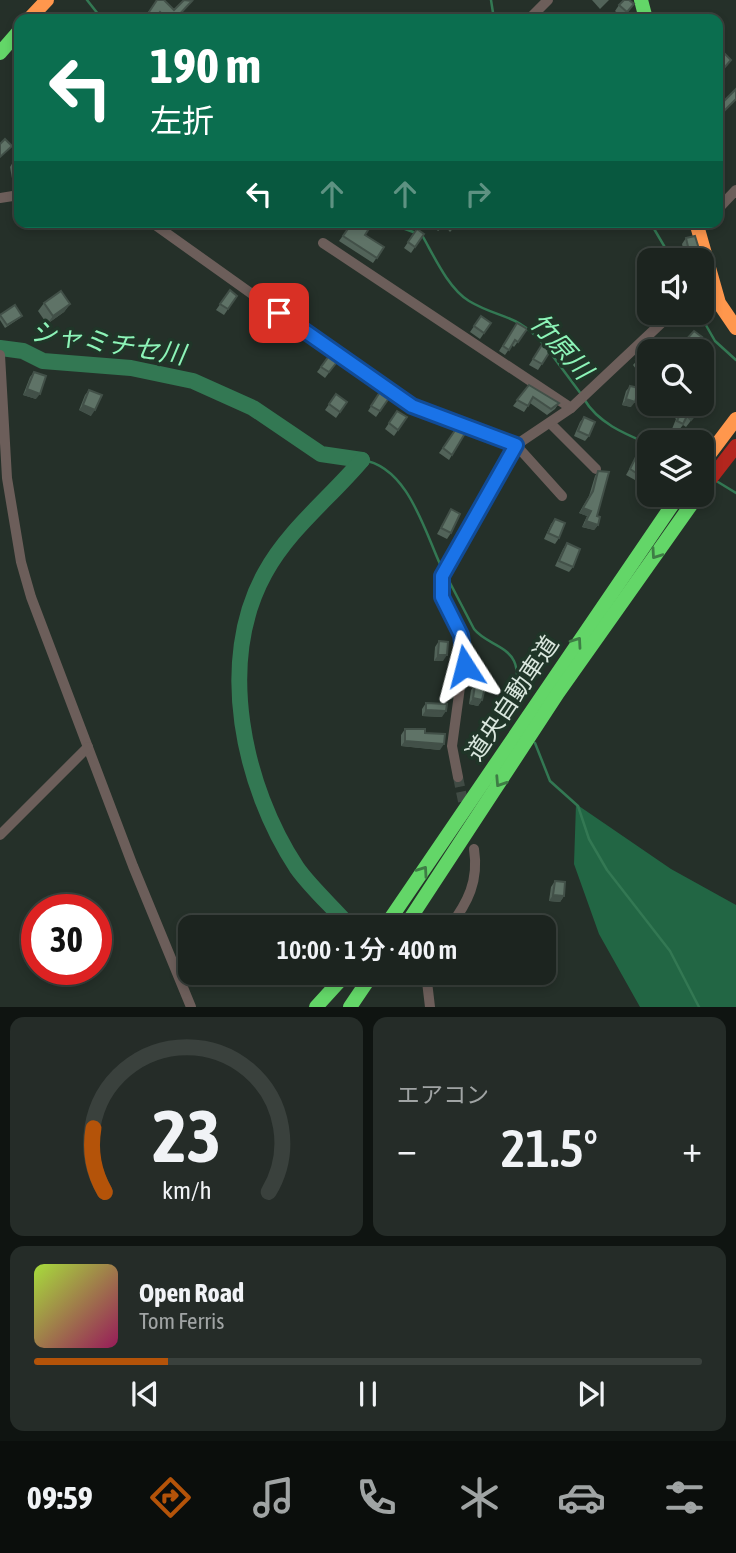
<!DOCTYPE html>
<html lang="ja">
<head>
<meta charset="utf-8">
<style>
	body { margin:0; font-family:"Asap Condensed","Noto Sans JP",sans-serif; background:#252c28; color:#f1f3f6; height:100vh; display:flex; flex-direction:column; font-size:26px; white-space:nowrap }
	* { box-sizing:border-box; margin:0 }
	p { font-size:23px; color:#a0a4a4 }
	.icon { flex:none; width:38px; height:38px; fill:none; stroke:currentColor; stroke-width:2; stroke-linecap:round; stroke-linejoin:round }
	.map { position:relative; height:1007px; overflow:hidden }
	.sheet { display:flex; flex-direction:column; gap:10px; padding:10px; background:#0f1411; flex:1 }
	.sheet>* { flex:none }
	.top-card { position:absolute; left:14px; top:14px; width:709px; height:214px; border-radius:14px; box-shadow:0 4px 10px #0003,0 0 0 2px #3a413d; background:#0b6e4f; color:#fff; overflow:hidden }
	.tools { position:absolute; left:637px; top:248px; display:grid; gap:14px }
	.tools a { display:grid; place-items:center; width:77px; height:77px; border-radius:14px; background:#1c241f; box-shadow:0 4px 10px #0003,0 0 0 2px #3a413d; font-size:35px }
	.speed { position:absolute; left:21px; top:894px; display:flex; gap:14px; font-size:35px; font-weight:700; text-align:center }
	.speed>* { display:grid; place-content:center; width:91px; height:91px; border-radius:50%; background:#1c241f; box-shadow:0 4px 10px #0003,0 0 0 2px #3a413d; line-height:1 }
	.speed .limit { border:10px solid #d22; background:#fff; color:#111 }
	.pin { position:absolute; display:grid; place-items:center; width:60px; height:60px; color:#fff; margin:-30px; border-radius:14px; box-shadow:0 4px 10px #0006 }
	.me { position:absolute; width:77px; margin:-38px; rotate:351deg; stroke-linejoin:round; filter:drop-shadow(0 0 5px #0008) }
	.turn { display:flex; align-items:center; gap:24px; height:147px; padding:0 21px; font-size:32px }
	.turn .icon { width:91px; height:91px; stroke-width:2.5 }
	.turn b { display:block; font-size:49px; line-height:60px }
	.lanes { display:flex; align-items:center; height:66px; padding:0 21px; background:#0003; justify-content:center; gap:35px; direction:ltr }
	.lanes .off { opacity:.35 }
	.big { font-size:52px; font-weight:600; line-height:1.1 }
	.sheet .widget { flex:1; display:flex; flex-direction:column; justify-content:center; gap:10px; min-width:0; padding:0 24px; border-radius:14px; background:#252c28 }
	.sheet .dial { align-items:center; gap:0 }
	.dial svg { height:182px; overflow:visible; fill:none; stroke:#3a413d; stroke-width:7; stroke-linecap:round; text-anchor:middle }
	.dial text { fill:#f1f3f6; stroke:none }
	.song { display:flex; align-items:center; gap:21px }
	.cover { width:84px; height:84px; border-radius:10px; background:linear-gradient(135deg,hsl(80 70% 55%),hsl(330 70% 35%)) }
	.played { height:7px; border-radius:4px; background:linear-gradient(90deg,#b45309 20%,#3a413d 20%) }
	.keys { display:flex; justify-content:space-around; direction:ltr }
	.heat { display:flex; justify-content:space-between; align-items:center; font-size:38px; direction:ltr }
	.sheet .tiles { flex:1; display:grid; gap:10px; grid-template-columns:1fr 1fr }
	.widget:last-child { grid-column:span 2 }
	.trip { position:absolute; left:178px; top:915px; width:378px; height:70px; border-radius:14px; background:#1c241f; box-shadow:0 4px 10px #0003,0 0 0 2px #3a413d; font-weight:600; line-height:70px; text-align:center }
	.tab-bar { display:flex; height:112px; justify-content:space-around; align-items:center; background:#0b0e0c; color:#a0a4a4 }
	.tab-bar .icon { width:49px; height:49px }
	.tab-bar .on { color:#b45309 }
	.tab-bar b { font-size:32px; color:#f1f3f6 }
	.map>svg:first-child { display:block }
	.forest { fill:#264 }
	.lines { fill:none; stroke-linecap:round; stroke-linejoin:round }
	.stream { stroke:#337853; stroke-width:2.5 }
	.river { stroke:#337853; stroke-width:16 }
	.street-tunnel { stroke:#404b44; stroke-width:10; stroke-dasharray:10 5; stroke-linecap:butt }
	.street { stroke:#6c5e5a; stroke-width:10 }
	.fast { stroke:#63d668; stroke-width:14 }
	.slow { stroke:#ff974d; stroke-width:14 }
	.jam { stroke:#b3261e; stroke-width:14 }
	.wall { fill:#526359 }
	.shaded-wall { fill:#425048 }
	.building { fill:#5f7367; stroke:#425048; stroke-width:2 }
	.oneway { stroke:#3e7d45 }
	.route-casing { stroke:#114b97; stroke-width:18 }
	.route { stroke:#1a73e8; stroke-width:12 }
	.labels { text-anchor:middle; dominant-baseline:central; stroke-width:7; stroke-linejoin:round; paint-order:stroke }
	.street-label { font-size:24px; fill:#dae7de; stroke:#203528 }
	.water-label { font-size:26px; font-style:italic; fill:#8df4b8; stroke:#203528 }
</style>
</head>
<body>
<div class="map">
<svg width="736" height="1007" viewBox="0 0 736 1007">
	<rect width="100%" height="100%" fill="#253029"/>
	<path class="forest" d="M576 804 671 869 736 905V1007H640L599 934 574 864Z"/>
	<g class="lines">
		<g class="stream">
			<path d="M87 0 102 19"/>
			<path d="M491 0 494 19"/>
			<path d="M386 222 416 233"/>
			<path d="M650 222 673 261"/>
			<path d="M422 235C434 256 448 288 469 301 499 319 517 313 543 344"/>
			<path d="M699 313 715 341 736 360"/>
			<path d="M549 351 581 394"/>
			<path d="M584 399C598 423 625 434 649 444"/>
			<path d="M362 460C407 466 424 529 440 564"/>
			<path d="M718 482 736 493"/>
			<path d="M448 579 474 629C485 643 506 645 514 661 521 675 514 691 520 706"/>
			<path d="M535 743 550 781 578 806 589 839 607 870 670 951 699 1007"/>
		</g>
		<g class="river">
			<path d="M0 348 23 351 43 361 131 368 193 381 253 408 321 454 362 460"/>
			<path d="M351 928C334 908 312 889 297 868 243 786 216 662 265 573 289 529 330 498 362 460"/>
		</g>
		<path class="street-tunnel" d="M458 777 465 811"/>
		<g class="street">
			<path d="M529 19 548 0"/>
			<path d="M0 198 19 195"/>
			<path d="M718 209 736 190"/>
			<path d="M151 222 385 389 412 406 453 423 516 445 562 496"/>
			<path d="M323 243 571 408"/>
			<path d="M702 288 712 282"/>
			<path d="M0 355 7 478 21 562 31 597 133 866 191 1007"/>
			<path d="M551 424 596 469"/>
			<path d="M458 777 452 746 465 650 442 597V576L516 445 571 408 672 313"/>
			<path d="M0 835 88 747"/>
			<path d="M449 928C468 902 479 881 474 849"/>
			<path d="M426 973 430 1007"/>
		</g>
		<g class="fast">
			<path d="M641 0 646 19"/>
			<path d="M0 53 19 31"/>
			<path d="M384 928 679 495"/>
			<path d="M404 928 558 693 698 495"/>
			<path d="M316 1007 347 973"/>
			<path d="M350 1007 373 973"/>
		</g>
		<g class="slow">
			<path d="M29 19 47 0"/>
			<path d="M696 222 719 303 736 328"/>
			<path d="M702 464 736 419"/>
		</g>
		<path class="jam" d="M702 490 736 446"/>
	</g>
	<g class="wall">
		<path d="M157 0 174 10 192 1 176 19H159L156 17 155 19H143Z"/>
		<path d="M592 0H609L600 9Z"/>
		<path d="M634 4 623 18 615 11 619 5Z"/>
		<path d="M13 162 19 183 13 184 10 167Z"/>
		<path d="M435 222H459L450 232 445 226 438 231 433 226Z"/>
		<path d="M605 222H616L613 227Z"/>
		<path d="M352 223 365 235 384 247 373 263 339 241Z"/>
		<path d="M417 229 424 234 411 253 404 248Z"/>
		<path d="M686 238 695 255 685 257 682 244Z"/>
		<path d="M230 290 237 296 224 315 216 310Z"/>
		<path d="M44 303 70 304 64 312 47 324 38 311Z"/>
		<path d="M15 305 22 316 20 318 5 328 0 320V315Z"/>
		<path d="M682 315 691 319 685 324 680 318Z"/>
		<path d="M481 316 491 323 480 339 470 332Z"/>
		<path d="M517 323 527 329 514 347 512 345 505 355 499 351Z"/>
		<path d="M694 331 702 337 691 351 683 344Z"/>
		<path d="M543 343 552 348 538 370 529 365Z"/>
		<path d="M646 346 643 368 639 373 633 365 640 357H638Z"/>
		<path d="M329 356 337 362 325 378 317 372Z"/>
		<path d="M34 372 36 399 23 395 30 377Z"/>
		<path d="M529 385 559 403 555 409 547 415 530 403 524 412 513 406Z"/>
		<path d="M630 386 631 407 622 405 626 391Z"/>
		<path d="M89 390 91 416 79 410 85 395Z"/>
		<path d="M380 392 389 398 376 417 368 411Z"/>
		<path d="M336 394 347 402 336 418 325 410Z"/>
		<path d="M704 404 686 427 683 425 678 431 672 429 676 419 674 417 679 410Z"/>
		<path d="M397 411 407 417 394 436 385 429Z"/>
		<path d="M584 417 589 436 585 441 574 436 580 422Z"/>
		<path d="M458 426 452 455 449 460 439 453Z"/>
		<path d="M636 457 638 474 635 480 626 475Z"/>
		<path d="M598 471 597 516 598 525 594 530 582 527 587 516 579 513 589 496 595 476Z"/>
		<path d="M451 509V533L447 539 437 534Z"/>
		<path d="M555 519 559 538 555 544 544 539 551 524Z"/>
		<path d="M567 543 573 567 569 572 555 566 563 549Z"/>
		<path d="M439 641 443 661H434L435 647Z"/>
		<path d="M475 685 482 700 478 706 469 704 471 690Z"/>
		<path d="M426 703 442 717 422 716V709Z"/>
		<path d="M405 729 425 733 440 750 401 746V735Z"/>
		<path d="M555 881 564 896 560 902 549 901 551 887Z"/>
	</g>
	<g class="shaded-wall">
		<path d="M19 178V183L13 184 16 179Z"/>
		<path d="M699 249 695 255 685 257 689 251Z"/>
		<path d="M70 304 64 312 47 324 53 316Z"/>
		<path d="M27 389 40 394 36 399 23 395Z"/>
		<path d="M626 399 635 402 631 407 622 405Z"/>
		<path d="M83 405 95 410 91 416 79 410Z"/>
		<path d="M583 508 591 511 587 516 579 513Z"/>
		<path d="M586 521 598 525 594 530 582 527Z"/>
		<path d="M438 655H447L443 661H434Z"/>
		<path d="M473 698 482 700 478 706 469 704Z"/>
		<path d="M426 710 446 711 442 717 422 716Z"/>
		<path d="M405 741 444 744 440 750 401 746Z"/>
		<path d="M553 895 564 896 560 902 549 901Z"/>
	</g>
	<g class="building">
		<path d="M157 0H164L174 10 184 0 192 1 175 19H167L160 12 154 19H151L147 15Z"/>
		<path d="M624 0H629L634 4 627 12 619 5Z"/>
		<path d="M722 51 731 60 718 75V56Z"/>
		<path d="M736 89V99L718 117V107Z"/>
		<path d="M5 139 12 146 0 157V144Z"/>
		<path d="M19 161V178L16 179 13 162Z"/>
		<path d="M359 222H373L365 235 384 247 377 258 343 236 352 223 356 226Z"/>
		<path d="M438 222H447L442 226Z"/>
		<path d="M449 222H458L454 227Z"/>
		<path d="M417 229 424 234 415 247 408 242Z"/>
		<path d="M695 236 699 249 689 251 686 238Z"/>
		<path d="M703 263 706 274 702 278V264Z"/>
		<path d="M230 290 237 296 228 309 220 304Z"/>
		<path d="M61 291 70 304 53 316 44 303Z"/>
		<path d="M15 305 22 316 7 325 0 315Z"/>
		<path d="M684 313H690L693 316 687 321 682 315Z"/>
		<path d="M481 316 491 323 484 333 474 326Z"/>
		<path d="M517 323 527 329 518 342 515 340 509 350 503 346Z"/>
		<path d="M694 331 702 337 693 348 685 341Z"/>
		<path d="M677 340 685 348 681 352H665Z"/>
		<path d="M543 343 552 348 542 364 533 359Z"/>
		<path d="M654 345 651 352H649V355L643 368 636 360 644 354 641 352 646 346 650 348Z"/>
		<path d="M329 356 337 362 329 372 321 367Z"/>
		<path d="M34 372 46 376 40 394 27 389Z"/>
		<path d="M703 376 710 380 702 394V379Z"/>
		<path d="M529 385 559 403 551 409 533 397 528 406 517 400Z"/>
		<path d="M630 386 639 388 635 402 626 399Z"/>
		<path d="M89 390 102 395 95 410 83 405Z"/>
		<path d="M380 392 389 398 380 411 371 406Z"/>
		<path d="M336 394 347 402 340 412 329 404Z"/>
		<path d="M702 402 704 404 691 420 687 416 683 424 677 421 681 412 679 410 684 404H702Z"/>
		<path d="M397 411 407 417 398 430 389 423Z"/>
		<path d="M584 417 595 422 589 436 578 431Z"/>
		<path d="M458 426 467 430 452 455 443 448Z"/>
		<path d="M636 457 645 462 638 474 630 469Z"/>
		<path d="M598 471 609 472 597 516 600 517 598 525 586 521 591 511 583 508 593 491Z"/>
		<path d="M451 509 460 514 451 533 441 528Z"/>
		<path d="M555 519 565 523 559 538 548 533Z"/>
		<path d="M567 543 580 549 573 567 559 561Z"/>
		<path d="M439 641 448 642 447 655H438Z"/>
		<path d="M475 685 485 687 482 700 473 698Z"/>
		<path d="M426 703 447 704 446 711 426 710Z"/>
		<path d="M405 729H425V733L445 734 444 744 405 741Z"/>
		<path d="M555 881 565 882 564 896 553 895Z"/>
		<path d="M293 919 300 922 298 928H289Z"/>
	</g>
	<defs><path id="oneway-chevron" d="M-2-3.5L2.5 0L-2 3.5" fill="none" stroke-width="1.6" stroke-linecap="round" stroke-linejoin="round" transform="scale(1.75)"/></defs>
	<g class="oneway">
		<use href="#oneway-chevron" transform="translate(656 554) rotate(125)"/>
		<use href="#oneway-chevron" transform="translate(577 642) rotate(-55)"/>
		<use href="#oneway-chevron" transform="translate(500 782) rotate(123)"/>
		<use href="#oneway-chevron" transform="translate(423 871) rotate(-55)"/>
	</g>
	<g class="lines">
		<g class="route-casing">
			<path id="route" d="M279 313 412 406 516 445 442 576V597L461 635 465 666"/>
		</g>
		<use href="#route" class="route"/>
	</g>
	<g class="labels">
		<g class="street-label">
			<text transform="translate(512 698) rotate(-56)">道央自動車道</text>
		</g>
		<g class="water-label">
			<text transform="translate(108 343) rotate(9)">シャミチセ川</text>
			<text transform="translate(561 346) rotate(48)">竹原川</text>
		</g>
	</g>
</svg>
<div class="tools">
<a><svg class="icon" aria-label="sound" viewBox="0 0 24 24"><path d="M4 9h4l5-4v14l-5-4H4zM17 9q2 3 0 6"/></svg></a>
<a><svg class="icon" aria-label="search" viewBox="0 0 24 24"><circle cx="10" cy="10" r="6"/><path d="M15 15l6 6"/></svg></a>
<a><svg class="icon" aria-label="layers" viewBox="0 0 24 24"><path d="M12 4l9 5-9 5-9-5zM3 14l9 5 9-5"/></svg></a>
</div>
<div class="speed"><div class="limit">30</div></div>
<div class="pin" style="left:279px;top:313px;background:#d93025"><svg class="icon" aria-label="arrive" viewBox="0 0 24 24"><path d="M6 21V4h12l-3 4 3 4H6"/></svg></div>
<svg class="me" style="left:465px;top:666px" viewBox="-20 -20 40 40"><path d="M0-17L14 15 0 8-14 15z" fill="#1a73e8" stroke="#fff" stroke-width="4"/></svg>
<div class="trip">10:00 · 1 分 · 400 m</div>
<div class="top-card">
<div class="turn"><svg class="icon" aria-label="left" viewBox="0 0 24 24"><path d="M17 20v-9H6M10 6l-5 5 5 5"/></svg><div><b>190 m</b>左折</div></div>
<div class="lanes"><svg class="icon" aria-label="left" viewBox="0 0 24 24"><path d="M17 20v-9H6M10 6l-5 5 5 5"/></svg><svg class="icon off" aria-label="ahead" viewBox="0 0 24 24"><path d="M12 20V5M6 11l6-6 6 6"/></svg><svg class="icon off" aria-label="ahead" viewBox="0 0 24 24"><path d="M12 20V5M6 11l6-6 6 6"/></svg><svg class="icon off" aria-label="right" viewBox="0 0 24 24"><path d="M7 20v-9h11M14 6l5 5-5 5"/></svg></div>
</div>
</div>
<section class="sheet">
<div class="tiles">
<div class="widget dial"><svg viewBox="0 0 100 80">
<path d="M14 69A42 42 0 1 1 86 69"/>
<path d="M14 69A42 42 0 0 1 9 41" stroke="#b45309"/>
<text x="50" y="56" font-size="32" font-weight="700">23</text>
<text x="50" y="72" font-size="11">km/h</text>
</svg></div>
<div class="widget"><p>エアコン</p>
<div class="heat"><a>−</a><b class="big">21.5°</b><a>+</a></div>
</div>
<div class="widget">
<div class="song"><i class="cover"></i><div><b>Open Road</b><p>Tom Ferris</p></div></div>
<div class="played"></div>
<div class="keys"><svg class="icon" aria-label="previous" viewBox="0 0 24 24"><path d="M18 5L8 12l10 7zM5 5v14"/></svg><svg class="icon" aria-label="pause" viewBox="0 0 24 24"><path d="M8 5v14M16 5v14"/></svg><svg class="icon" aria-label="next" viewBox="0 0 24 24"><path d="M6 5l10 7-10 7zM19 5v14"/></svg></div>
</div>
</div>
</section>
<nav class="tab-bar">
<b>09:59</b>
<svg class="icon on" aria-label="directions" viewBox="0 0 24 24"><path d="M12 3l9 9-9 9-9-9zM9 14v-3h6M13 9l2 2-2 2"/></svg>
<svg class="icon" aria-label="music" viewBox="0 0 24 24"><path d="M9 18V5l10-2v13"/><circle cx="6" cy="18" r="3"/><circle cx="16" cy="16" r="3"/></svg>
<svg class="icon" aria-label="phone" viewBox="0 0 24 24"><path d="M5 4h4l2 5-3 2q2 4 5 5l2-3 5 2v4C11 20 4 13 5 4z"/></svg>
<svg class="icon" aria-label="climate" viewBox="0 0 24 24"><path d="M12 3v18M4 7l16 10M4 17L20 7"/></svg>
<svg class="icon" aria-label="car" viewBox="0 0 24 24"><path d="M5 17H2v-5l4-1 3-4h7l3 4 3 1v5h-3M9 17h6M6 11h13"/><circle cx="7" cy="17" r="2"/><circle cx="17" cy="17" r="2"/></svg>
<svg class="icon" aria-label="filters" viewBox="0 0 24 24"><path d="M4 7h16M4 17h16"/><circle cx="9" cy="7" r="2"/><circle cx="15" cy="17" r="2"/></svg>
</nav>
</body>
</html>
